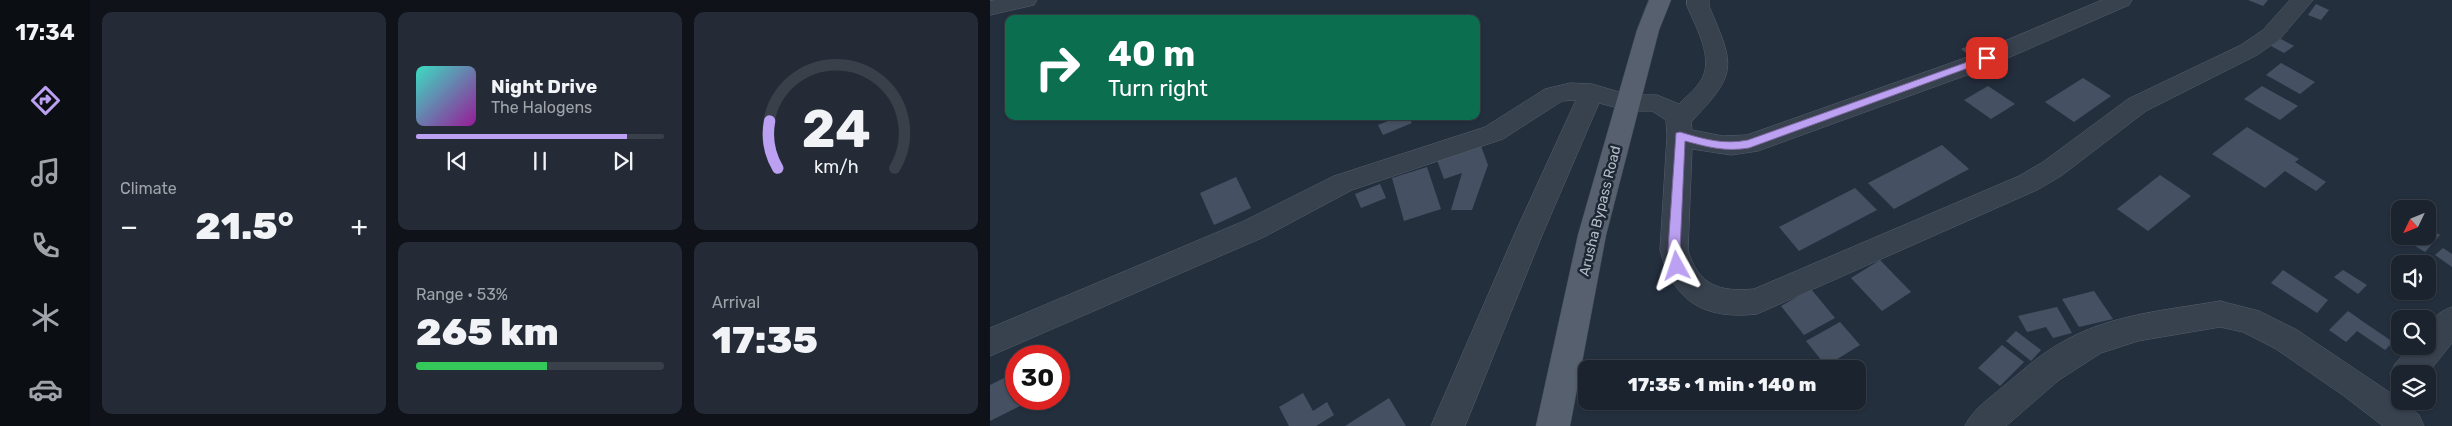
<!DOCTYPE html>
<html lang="en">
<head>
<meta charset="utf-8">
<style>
	body { margin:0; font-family:Rubik,sans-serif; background:#242b36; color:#f1f3f6; height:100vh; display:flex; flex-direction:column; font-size:19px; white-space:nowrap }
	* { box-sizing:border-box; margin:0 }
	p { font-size:16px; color:#a0a4aa }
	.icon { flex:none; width:28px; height:28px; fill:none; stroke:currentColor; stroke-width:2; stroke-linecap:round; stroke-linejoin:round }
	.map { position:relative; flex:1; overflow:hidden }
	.details { display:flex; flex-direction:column; gap:12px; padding:12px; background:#0f1319; width:900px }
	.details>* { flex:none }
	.hud { position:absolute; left:15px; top:15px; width:475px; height:105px; border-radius:10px; box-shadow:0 1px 4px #0004,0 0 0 1px #39404a; background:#0b6e4f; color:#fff; overflow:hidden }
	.needle { width:32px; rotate:227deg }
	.buttons { position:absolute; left:1401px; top:200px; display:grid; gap:10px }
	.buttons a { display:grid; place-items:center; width:45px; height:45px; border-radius:10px; background:#1b232e; box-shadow:0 1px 4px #0004,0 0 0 1px #39404a; font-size:25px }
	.speed { position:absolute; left:15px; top:345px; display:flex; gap:10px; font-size:25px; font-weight:700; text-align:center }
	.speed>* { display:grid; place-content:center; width:65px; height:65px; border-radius:50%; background:#1b232e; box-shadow:0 1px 4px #0004,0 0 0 1px #39404a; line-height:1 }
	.speed .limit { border:8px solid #d22; background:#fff; color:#111 }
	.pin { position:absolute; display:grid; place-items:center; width:42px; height:42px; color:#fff; margin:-21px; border-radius:10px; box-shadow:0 2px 8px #0006 }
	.me { position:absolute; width:55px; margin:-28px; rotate:355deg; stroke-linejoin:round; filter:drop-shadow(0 0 4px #0008) }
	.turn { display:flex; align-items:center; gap:18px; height:105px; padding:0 20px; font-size:22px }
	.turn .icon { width:65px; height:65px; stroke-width:2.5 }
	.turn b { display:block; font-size:35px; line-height:42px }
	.big { font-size:38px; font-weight:800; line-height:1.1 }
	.details .widget { flex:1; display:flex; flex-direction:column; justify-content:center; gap:8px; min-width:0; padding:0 18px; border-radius:10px; background:#242b36 }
	.details .dial { align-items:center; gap:0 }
	.dial svg { height:130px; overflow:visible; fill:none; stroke:#39404a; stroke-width:7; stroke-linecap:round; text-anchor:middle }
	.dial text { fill:#f1f3f6; stroke:none }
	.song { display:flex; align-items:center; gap:15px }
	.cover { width:60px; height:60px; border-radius:8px; background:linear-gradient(135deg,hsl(170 70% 55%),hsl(300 70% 35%)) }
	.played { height:5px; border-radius:2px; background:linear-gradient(90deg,#bca0f2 85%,#39404a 85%) }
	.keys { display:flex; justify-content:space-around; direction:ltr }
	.heat { display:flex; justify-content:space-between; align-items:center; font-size:28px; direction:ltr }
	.charge { height:8px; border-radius:4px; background:linear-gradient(90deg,#34c759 53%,#39404a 0) }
	.details .tiles { flex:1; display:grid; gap:12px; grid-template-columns:repeat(3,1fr) }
	.widget:first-child { grid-row:span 2 }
	.trip { position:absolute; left:588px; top:360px; width:288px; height:50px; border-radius:10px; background:#1b232e; box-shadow:0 1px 4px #0004,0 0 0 1px #39404a; font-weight:800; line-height:50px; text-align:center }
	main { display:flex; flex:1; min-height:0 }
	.tabs { display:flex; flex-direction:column; width:90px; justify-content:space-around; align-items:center; background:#0b0e12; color:#a0a4aa }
	.tabs .icon { width:35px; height:35px }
	.tabs .selected { color:#bca0f2 }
	.tabs b { font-size:22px; color:#f1f3f6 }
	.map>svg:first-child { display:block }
	.building { fill:#455162 }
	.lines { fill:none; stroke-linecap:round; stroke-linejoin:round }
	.minor-casing { stroke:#565f6c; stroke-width:1 }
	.major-casing { stroke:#414a57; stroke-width:1 }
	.minor { fill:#38414e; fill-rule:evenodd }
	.major { fill:#56606e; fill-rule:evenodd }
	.route { fill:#bca0f2; stroke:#7a689d }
	.labels { text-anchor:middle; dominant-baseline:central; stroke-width:5; stroke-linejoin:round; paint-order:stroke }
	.street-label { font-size:14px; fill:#b4bcc9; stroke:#1d2633 }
</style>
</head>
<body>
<main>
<nav class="tabs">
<b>17:34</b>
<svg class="icon selected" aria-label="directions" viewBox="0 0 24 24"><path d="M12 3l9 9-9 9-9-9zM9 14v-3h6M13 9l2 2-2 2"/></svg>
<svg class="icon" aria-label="music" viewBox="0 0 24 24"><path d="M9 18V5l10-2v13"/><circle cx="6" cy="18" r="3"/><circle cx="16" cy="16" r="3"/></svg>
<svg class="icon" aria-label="phone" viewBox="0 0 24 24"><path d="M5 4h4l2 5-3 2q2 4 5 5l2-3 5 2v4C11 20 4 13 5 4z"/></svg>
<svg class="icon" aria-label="climate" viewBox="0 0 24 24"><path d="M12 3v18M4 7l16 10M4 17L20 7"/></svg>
<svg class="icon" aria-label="car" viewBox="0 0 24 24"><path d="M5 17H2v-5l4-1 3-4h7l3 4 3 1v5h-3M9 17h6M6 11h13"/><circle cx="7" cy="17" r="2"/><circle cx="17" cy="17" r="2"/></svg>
</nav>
<section class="details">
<div class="tiles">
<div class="widget"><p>Climate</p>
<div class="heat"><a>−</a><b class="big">21.5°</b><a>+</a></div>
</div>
<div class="widget">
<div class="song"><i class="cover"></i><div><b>Night Drive</b><p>The Halogens</p></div></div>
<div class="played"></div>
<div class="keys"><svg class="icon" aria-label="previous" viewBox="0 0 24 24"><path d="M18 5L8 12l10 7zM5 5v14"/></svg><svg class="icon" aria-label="pause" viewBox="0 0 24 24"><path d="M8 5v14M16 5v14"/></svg><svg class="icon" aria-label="next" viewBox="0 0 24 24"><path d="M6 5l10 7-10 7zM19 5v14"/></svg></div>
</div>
<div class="widget dial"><svg viewBox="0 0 100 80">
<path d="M14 69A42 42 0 1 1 86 69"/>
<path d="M14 69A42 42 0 0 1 9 40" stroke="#bca0f2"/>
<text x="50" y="56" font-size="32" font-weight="700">24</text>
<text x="50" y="72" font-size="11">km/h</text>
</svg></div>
<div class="widget"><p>Range · 53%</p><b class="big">265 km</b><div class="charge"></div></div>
<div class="widget"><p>Arrival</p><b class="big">17:35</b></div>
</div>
</section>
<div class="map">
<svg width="1462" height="426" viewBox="0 0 1462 426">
	<rect width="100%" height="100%" fill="#242f3e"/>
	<g class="building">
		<path d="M1258 0H1278L1273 6Z"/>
		<path d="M1326 4 1339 10 1331 20 1318 15Z"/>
		<path d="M1291 39 1304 46 1294 53 1281 46Z"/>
		<path d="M990 40 1000 48 980 56 971 49Z"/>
		<path d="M1291 63 1325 82 1310 94 1276 75Z"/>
		<path d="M1093 78 1121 96 1084 122 1055 102Z"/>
		<path d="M998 86 1025 104 1001 119 974 100Z"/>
		<path d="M1272 86 1308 106 1290 120 1254 99Z"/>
		<path d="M410 116H418L422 123 393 135 388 125Z"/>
		<path d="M1257 127 1309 159 1305 162 1336 182 1326 191 1295 171 1275 188 1222 154Z"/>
		<path d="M952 145 979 169 904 209 878 183Z"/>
		<path d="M491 146 498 165 482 210H461L472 173 454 179 447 160Z"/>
		<path d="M437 167 451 209 414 221 402 178Z"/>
		<path d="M1170 175 1201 196 1158 231 1127 209Z"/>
		<path d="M246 177 261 208 224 225 210 193Z"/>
		<path d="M390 184 396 198 371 208 365 194Z"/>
		<path d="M865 188 887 210 809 251 789 227Z"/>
		<path d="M1410 224V236H1438V228L1450 235 1435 252 1402 232Z"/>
		<path d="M1453 248 1462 254V267L1445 255Z"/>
		<path d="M890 260 921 292 892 311 861 278Z"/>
		<path d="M1293 270 1338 300 1327 313 1281 283Z"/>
		<path d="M1353 270 1377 285 1368 294 1344 277Z"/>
		<path d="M821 289 845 318 814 335 791 306Z"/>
		<path d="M1104 291 1123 319 1089 327 1072 299Z"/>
		<path d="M1067 307 1082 333 1063 338 1056 327 1037 332 1028 316Z"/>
		<path d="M1358 311 1375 323 1403 342 1395 350 1367 331 1356 342 1339 330Z"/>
		<path d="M850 322 870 345 836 366 816 341Z"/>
		<path d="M1026 331 1051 350 1041 361 1016 341Z"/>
		<path d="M1012 345 1034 362 1010 386 988 368Z"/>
		<path d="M26 372V399H44L0 421V385Z"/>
		<path d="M313 393 323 411 337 402 344 415 326 426H299L289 407Z"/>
		<path d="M399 398 416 426H355Z"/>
	</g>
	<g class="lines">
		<g class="minor-casing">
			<g id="minor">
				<path d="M6 0H47L44 5 0 15V1Z"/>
				<path d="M697 0H719V6C745 67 748 73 701 122L702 130 733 136 757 135 972 59 1112 0H1142L1139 5 988 71 768 151 741 155 702 149 698 250C709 286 729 292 764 289L1029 176 1053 162 1138 99 1251 45 1273 30 1300 0H1323L1289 40 1267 55 1156 111 1071 176 1047 190 767 314C715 320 683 302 670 250L677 136 676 120 662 111H639L609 103 553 233 475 426H441L525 233 586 100 572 101 513 139 362 190 274 237 0 356V328L254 221 344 176 495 127 555 89 580 83 602 84 639 95H667L689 104C697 96 710 86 714 74 721 53 705 25 697 6Z"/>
				<path d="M1230 301 1269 311 1307 330 1408 398 1429 415 1434 426H1393L1354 396 1286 349 1253 332 1230 327 1148 341 1111 353 1069 380 1016 426H975C983 409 1000 398 1014 386 1034 369 1053 352 1076 340 1123 314 1178 310 1230 301Z"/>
				<path d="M1462 307V343L1437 374H1410V386L1405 384 1400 374 1405 364 1421 346H1438C1438 326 1441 314 1462 307Z"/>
			</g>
		</g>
		<g class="major-casing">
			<path id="major" d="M659 0H681L669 30 616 235 580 426H546L588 235 647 30Z"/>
		</g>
		<use href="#minor" class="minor"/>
		<use href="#major" class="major"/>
	</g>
	<path class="route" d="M997 55 1002 58 1000 60 759 148C735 152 718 147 695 141L690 250 693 266 691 269H683L678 250 686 133 690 132C714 139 733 145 758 140Z"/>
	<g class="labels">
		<g class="street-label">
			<text transform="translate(610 211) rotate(-76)">Arusha Bypass Road</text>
		</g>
	</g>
</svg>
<div class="buttons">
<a><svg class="needle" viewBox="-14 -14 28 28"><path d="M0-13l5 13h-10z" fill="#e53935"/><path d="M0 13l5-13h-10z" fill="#a0a4aa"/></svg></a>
<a><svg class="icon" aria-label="sound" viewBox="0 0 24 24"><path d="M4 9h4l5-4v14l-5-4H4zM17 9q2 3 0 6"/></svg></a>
<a><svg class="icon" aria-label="search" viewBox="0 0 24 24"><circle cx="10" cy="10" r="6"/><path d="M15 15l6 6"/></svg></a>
<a><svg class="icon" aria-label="layers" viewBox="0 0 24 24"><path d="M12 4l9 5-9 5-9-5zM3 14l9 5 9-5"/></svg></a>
</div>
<div class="speed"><div class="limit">30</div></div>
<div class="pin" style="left:997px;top:58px;background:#d93025"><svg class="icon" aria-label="arrive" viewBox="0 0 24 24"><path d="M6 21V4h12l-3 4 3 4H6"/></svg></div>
<svg class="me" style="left:687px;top:266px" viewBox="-20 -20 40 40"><path d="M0-17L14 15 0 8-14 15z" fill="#bca0f2" stroke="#fff" stroke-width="4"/></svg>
<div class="trip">17:35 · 1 min · 140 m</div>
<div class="hud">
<div class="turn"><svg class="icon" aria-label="right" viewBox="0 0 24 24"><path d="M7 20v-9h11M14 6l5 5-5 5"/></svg><div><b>40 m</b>Turn right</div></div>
</div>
</div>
</main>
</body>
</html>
